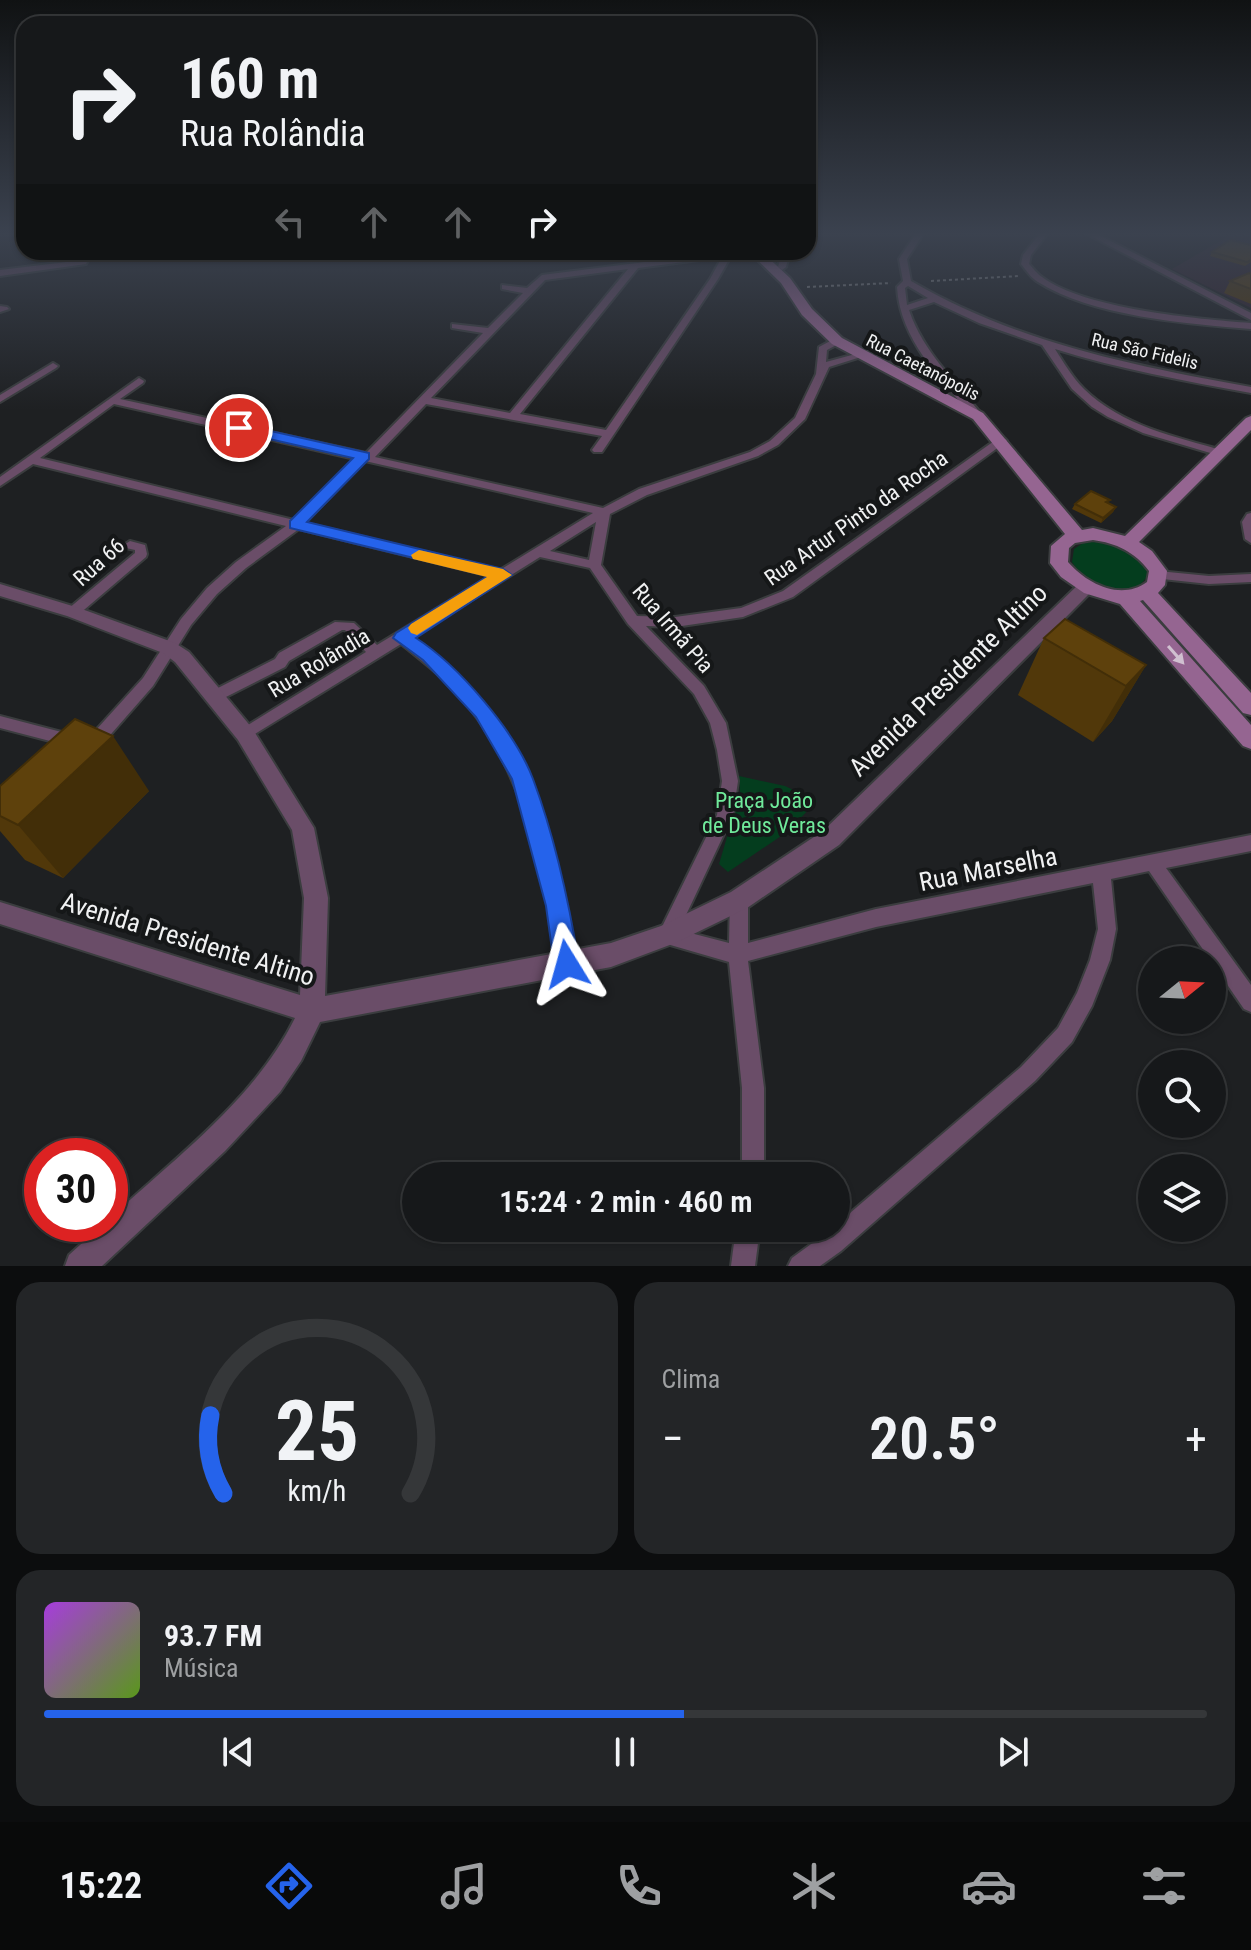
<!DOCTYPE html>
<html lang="pt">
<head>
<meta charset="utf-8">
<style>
	body { margin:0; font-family:"Roboto Condensed",sans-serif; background:#232527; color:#f1f3f6; height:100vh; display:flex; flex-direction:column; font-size:30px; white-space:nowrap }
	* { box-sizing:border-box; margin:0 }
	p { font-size:26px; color:#9ea0a2 }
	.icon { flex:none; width:44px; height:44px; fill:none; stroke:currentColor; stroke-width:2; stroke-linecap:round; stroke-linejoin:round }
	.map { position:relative; height:1266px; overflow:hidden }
	.side { display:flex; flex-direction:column; gap:16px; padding:16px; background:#0c0d0e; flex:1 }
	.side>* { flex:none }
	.top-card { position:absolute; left:16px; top:16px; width:800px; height:244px; border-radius:24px; box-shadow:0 2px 6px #0004,0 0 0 2px #353739; background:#16181a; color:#f1f3f6; overflow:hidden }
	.needle { width:52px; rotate:72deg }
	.buttons { position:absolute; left:1138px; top:946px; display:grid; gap:16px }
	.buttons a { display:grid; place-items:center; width:88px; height:88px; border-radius:50%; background:#16181a; box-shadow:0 2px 6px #0004,0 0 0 2px #353739; font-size:40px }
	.speed { position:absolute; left:24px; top:1138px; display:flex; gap:16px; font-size:40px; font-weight:700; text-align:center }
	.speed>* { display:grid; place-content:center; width:104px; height:104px; border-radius:50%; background:#16181a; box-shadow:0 2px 6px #0004,0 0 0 2px #353739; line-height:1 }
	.speed .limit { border:12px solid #d22; background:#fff; color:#111 }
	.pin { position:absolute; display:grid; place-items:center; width:68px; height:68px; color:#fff; margin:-34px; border:4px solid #fff; border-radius:50%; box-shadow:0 2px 8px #0007 }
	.me { position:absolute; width:88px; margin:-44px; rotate:352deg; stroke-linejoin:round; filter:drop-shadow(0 0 6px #0008) }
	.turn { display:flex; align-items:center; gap:28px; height:168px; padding:0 32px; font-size:36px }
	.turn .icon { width:104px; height:104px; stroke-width:2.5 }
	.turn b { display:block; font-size:56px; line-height:68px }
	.lanes { display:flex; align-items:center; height:76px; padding:0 32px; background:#0003; justify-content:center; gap:40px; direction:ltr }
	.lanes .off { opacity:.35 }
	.big { font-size:60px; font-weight:600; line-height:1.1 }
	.side .widget { flex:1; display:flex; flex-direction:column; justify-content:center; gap:12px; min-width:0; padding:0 28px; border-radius:24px; background:#232527 }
	.side .dial { align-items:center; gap:0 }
	.dial svg { height:208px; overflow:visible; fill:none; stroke:#353739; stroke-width:7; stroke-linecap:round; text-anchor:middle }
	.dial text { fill:#f1f3f6; stroke:none }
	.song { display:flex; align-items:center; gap:24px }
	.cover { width:96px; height:96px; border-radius:12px; background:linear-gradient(135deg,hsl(280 70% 55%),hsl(90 70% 35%)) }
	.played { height:8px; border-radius:4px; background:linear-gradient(90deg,#2563eb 55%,#353739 55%) }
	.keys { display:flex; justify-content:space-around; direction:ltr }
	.heat { display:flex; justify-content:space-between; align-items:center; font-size:44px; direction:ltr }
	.side .tiles { flex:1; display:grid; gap:16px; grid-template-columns:1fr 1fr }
	.widget:last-child { grid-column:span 2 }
	.trip { position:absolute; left:402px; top:1162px; width:448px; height:80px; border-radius:40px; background:#16181a; box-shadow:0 2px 6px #0004,0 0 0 2px #353739; font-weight:600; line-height:80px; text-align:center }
	.dock { display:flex; height:128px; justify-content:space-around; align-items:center; background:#090a0a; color:#9ea0a2 }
	.dock .icon { width:56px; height:56px }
	.dock .selected { color:#2563eb }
	.dock b { font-size:36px; color:#f1f3f6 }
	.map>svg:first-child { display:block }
	.education { fill:#30212c }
	.green { fill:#043d1e }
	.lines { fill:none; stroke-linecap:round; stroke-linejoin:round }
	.minor-casing { stroke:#3b3d3f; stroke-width:4 }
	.tertiary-casing { stroke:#3b3d3f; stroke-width:4 }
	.secondary-casing { stroke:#3b3d3f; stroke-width:4 }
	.path { stroke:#888a8b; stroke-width:2; stroke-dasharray:3 3; stroke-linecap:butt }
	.minor { fill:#6a4d68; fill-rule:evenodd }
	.tertiary { fill:#6a4d68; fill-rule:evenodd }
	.secondary { fill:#956591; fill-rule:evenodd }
	.wall { fill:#51380a }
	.shaded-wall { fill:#422e08 }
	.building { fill:#5e410c; stroke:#422e08; stroke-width:2 }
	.oneway { fill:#d0c0d0 }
	.route { fill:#2563eb; stroke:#184099; stroke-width:2 }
	.slow { fill:#f59e0b }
	.labels { text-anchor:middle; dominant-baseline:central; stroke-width:8; stroke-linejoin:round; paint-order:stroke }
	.far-street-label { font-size:18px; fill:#f0f1f2; stroke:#151718 }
	.street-label { font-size:22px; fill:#f0f1f2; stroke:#151718 }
	.park-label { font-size:22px; fill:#70ea9b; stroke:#151718 }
	.near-street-label { font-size:26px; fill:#f0f1f2; stroke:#151718 }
</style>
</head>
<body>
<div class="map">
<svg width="1251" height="1266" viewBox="0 0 1251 1266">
	<rect width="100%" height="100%" fill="#1e2022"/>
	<path class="education" d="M1234 233H1251V308L1172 269Z"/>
	<g class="green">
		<path d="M1097 541C1117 543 1143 553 1148 574 1135 605 1084 583 1072 562L1074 549 1083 543Z"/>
		<path d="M739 776 785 786 817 801 787 832 728 872 719 864 740 793Z"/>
	</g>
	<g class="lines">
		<g class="minor-casing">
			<g id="minor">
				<path d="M916 233H924L907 259 911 281C1015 342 1133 366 1251 387V393C1185 381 1119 369 1055 349 1064 363 1072 377 1084 389 1122 426 1176 437 1225 451V455H1217L1143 433 1108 417 1092 407 1072 389 1042 345 979 323 934 302 909 310C923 352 956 382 983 416L982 418H974C941 379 900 340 897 287L903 281 899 259ZM908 286 928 298 907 305 905 288Z"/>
				<path d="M1040 233H1048L1031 255 1029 264C1033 268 1037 274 1042 277 1085 309 1197 319 1251 323V329C1188 324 1091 316 1038 282 1031 278 1026 270 1021 264L1023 255Z"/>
				<path d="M1085 233H1095L1251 313V320Z"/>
				<path d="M724 252H747L731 256 718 279 602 452H594L592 450 602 436 426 404 375 457 603 508 639 489 750 452 770 441 795 418 816 374 819 347 834 339H840V343L827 350 826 362 859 353 864 356 829 367 805 419 778 445 758 456 647 495 610 514 601 565 637 616 675 617 741 608 783 591 997 439H1005L1007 441 793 597 743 617 675 627 646 626 704 686 726 723 738 781 733 815 679 930 729 943 730 900 733 894 739 892 745 894 748 900V943L876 909 1251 835V851L1166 868 1251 985V1012L1244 1009 1149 871 1111 879 1116 929 1110 960 1092 1006 1072 1042 1035 1081 841 1251 820 1266H788L792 1258 833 1228H836V1225L1021 1067 1058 1028 1077 993 1090 960 1098 929 1093 883 876 927 748 961 764 1088V1176H742V1088L729 962 667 944 660 941 658 935 717 815 722 781 717 750 710 723 694 694 628 624 590 568 540 557 411 638C436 656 461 675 480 700 540 775 561 871 577 964L574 971 567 973 560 971 557 964C544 875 527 779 468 706 449 682 425 663 401 644L245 740 240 738 237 734 240 730 366 652 345 630H342L289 661 285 667 220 700H210L208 696 210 692 275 659 279 653 335 622 354 623 377 645 490 576 299 529 246 568 217 594 191 625 153 686 98 749 92 751 86 749 84 745 86 741 143 678 181 619 207 588 236 562 286 526 33 464 0 486V477L139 378 144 381 143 383 120 399 366 453 483 333 452 328V324L488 328 523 293 502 289V285L527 288 542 275ZM722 257 710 279 606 430 520 414 638 268ZM628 269 510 413 431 398 545 280ZM114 404 355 459 294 520 40 458ZM365 461 593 513 500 570 305 523ZM596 522 589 560 550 551Z"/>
				<path d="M782 252H790L786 267 782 270 778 267Z"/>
				<path d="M83 260 87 262 86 264 0 276V270Z"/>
				<path d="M0 306 7 307 9 309 0 312Z"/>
				<path d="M53 363 58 366 56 368 0 402V395Z"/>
				<path d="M1251 513V543L1245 539 1242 522 1247 514Z"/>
				<path d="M130 541 145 545 147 554 146 557 78 615H68L66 612 68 609 135 553V550L126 548 124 545Z"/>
				<path d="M1158 571 1209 576 1251 574V582L1209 584 1153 578 1151 575Z"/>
				<path d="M0 716 73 735 79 737 81 741 79 745 73 747 0 728Z"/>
				<path d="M736 1228H760L755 1266H731Z"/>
			</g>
		</g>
		<g class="tertiary-casing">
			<path id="tertiary" d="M1086 581 1095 587 1092 591 839 845 747 908 675 943 611 967 320 1022 301 1061 280 1092 225 1151 102 1266H65L69 1255 103 1224H110V1218C175 1158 255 1099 295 1018L0 924V902L300 995 304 898 292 830 238 740 175 662 163 653 67 616 0 596V584L79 608 175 643 189 652 252 728 314 828 328 898 325 996 611 943 661 926 731 892 823 831 1080 583Z"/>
		</g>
		<g class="secondary-casing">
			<path id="secondary" d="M749 252H762L790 278 812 309 842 338 983 413 1082 530 1093 528 1125 536 1246 418 1251 416V430L1139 542 1152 551 1167 571 1165 585 1158 593 1251 693V715L1243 713 1143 600 1140 601 1251 725V749L1243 746 1120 604 1084 593 1061 577 1050 563 1051 546 1065 534 973 419 832 344 802 315 781 283ZM1093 540C1116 543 1135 552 1149 571L1147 582C1121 601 1087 584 1068 562L1069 548 1075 543Z"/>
		</g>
		<g class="path">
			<path d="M931 281 1019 276"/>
			<path d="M807 287 891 283"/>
		</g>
		<use href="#minor" class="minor"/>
		<use href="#tertiary" class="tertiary"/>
		<use href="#secondary" class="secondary"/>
	</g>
	<g class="wall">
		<path d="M1251 245V262L1245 266 1210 256 1212 252Z"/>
		<path d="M1251 274V304L1224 293 1230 281Z"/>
		<path d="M1108 503 1116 507 1113 512 1101 523 1072 509 1075 504Z"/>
		<path d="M1044 638 1146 665 1112 721 1093 742 1018 695Z"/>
		<path d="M0 786 149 791 63 878 25 860 0 831Z"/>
	</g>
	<g class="shaded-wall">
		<path d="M1116 507 1113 512 1101 523 1103 518Z"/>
		<path d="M1146 665 1112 721 1093 742 1126 686Z"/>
		<path d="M113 736 149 791 63 878 18 825Z"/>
	</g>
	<g class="building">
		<path d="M1230 240 1251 245V260L1247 262 1212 252Z"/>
		<path d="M1249 273 1251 274V289L1230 281Z"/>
		<path d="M1091 491 1110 500 1106 502 1116 507 1103 518 1075 504Z"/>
		<path d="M1065 619 1146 665 1126 686 1044 638Z"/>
		<path d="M75 719 113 736 18 825 0 816V786Z"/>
	</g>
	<defs><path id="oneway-solid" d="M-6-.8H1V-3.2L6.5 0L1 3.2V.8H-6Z" transform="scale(2)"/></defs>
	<use class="oneway" href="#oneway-solid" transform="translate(1176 655) rotate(49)"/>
	<linearGradient id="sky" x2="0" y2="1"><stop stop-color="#101213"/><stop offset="0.57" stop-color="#3b424f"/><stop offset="1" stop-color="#3b424f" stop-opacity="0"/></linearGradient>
	<rect width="1251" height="410" fill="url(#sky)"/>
	<path class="route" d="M239 424 369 453V459L307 522 503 569 512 575 416 638C458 665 515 731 533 779 555 838 569 902 579 964L575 973 567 976 558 973 554 964 546 906 512 779 476 717 423 660 393 638 396 633 488 576 290 528V521L353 458 234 431V425Z"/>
	<path class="slow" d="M419 550 503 569 512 575 417 635 411 633 408 628 411 624 487 577 413 559 411 555Z"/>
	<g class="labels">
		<g class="far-street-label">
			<text transform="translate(1145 351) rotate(13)">Rua São Fidelis</text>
			<text transform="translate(923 367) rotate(27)">Rua Caetanópolis</text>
		</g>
		<g class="street-label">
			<text transform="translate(856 518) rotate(-35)">Rua Artur Pinto da Rocha</text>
			<text transform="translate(99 562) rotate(-42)">Rua 66</text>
			<text transform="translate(673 628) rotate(49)">Rua Irmã Pia</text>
			<text transform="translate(319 663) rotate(-31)">Rua Rolândia</text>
		</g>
		<g class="park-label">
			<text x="764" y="800">Praça João<tspan x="764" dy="25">de Deus Veras</tspan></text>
		</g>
		<g class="near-street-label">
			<text transform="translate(948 680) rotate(-44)">Avenida Presidente Altino</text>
			<text transform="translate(988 869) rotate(-11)">Rua Marselha</text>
			<text transform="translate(188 939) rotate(17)">Avenida Presidente Altino</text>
		</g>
	</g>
</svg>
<div class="buttons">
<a><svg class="needle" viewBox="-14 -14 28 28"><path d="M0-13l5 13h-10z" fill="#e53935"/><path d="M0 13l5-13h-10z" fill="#9ea0a2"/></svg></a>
<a><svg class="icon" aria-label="search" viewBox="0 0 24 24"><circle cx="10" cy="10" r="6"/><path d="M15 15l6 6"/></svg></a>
<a><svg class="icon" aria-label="layers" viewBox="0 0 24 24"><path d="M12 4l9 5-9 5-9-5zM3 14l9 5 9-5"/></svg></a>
</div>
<div class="speed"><div class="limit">30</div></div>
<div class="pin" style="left:239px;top:428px;background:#d93025"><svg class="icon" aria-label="arrive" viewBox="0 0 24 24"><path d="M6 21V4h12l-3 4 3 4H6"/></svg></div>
<svg class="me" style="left:567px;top:964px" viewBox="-20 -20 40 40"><path d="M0-17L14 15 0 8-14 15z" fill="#2563eb" stroke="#fff" stroke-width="4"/></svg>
<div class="trip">15:24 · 2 min · 460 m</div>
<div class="top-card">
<div class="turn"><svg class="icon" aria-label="right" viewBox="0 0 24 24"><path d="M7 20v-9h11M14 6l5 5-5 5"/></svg><div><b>160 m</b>Rua Rolândia</div></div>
<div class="lanes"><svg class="icon off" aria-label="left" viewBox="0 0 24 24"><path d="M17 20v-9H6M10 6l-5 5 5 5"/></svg><svg class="icon off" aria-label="ahead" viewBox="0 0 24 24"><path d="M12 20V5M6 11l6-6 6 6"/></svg><svg class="icon off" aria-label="ahead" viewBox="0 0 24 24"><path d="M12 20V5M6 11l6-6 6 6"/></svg><svg class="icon" aria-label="right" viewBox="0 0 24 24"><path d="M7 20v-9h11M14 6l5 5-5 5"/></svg></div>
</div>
</div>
<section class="side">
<div class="tiles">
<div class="widget dial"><svg viewBox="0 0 100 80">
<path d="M14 69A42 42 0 1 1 86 69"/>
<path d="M14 69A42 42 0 0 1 9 39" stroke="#2563eb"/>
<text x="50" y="56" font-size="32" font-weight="700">25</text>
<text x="50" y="72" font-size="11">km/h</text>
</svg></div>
<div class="widget"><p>Clima</p>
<div class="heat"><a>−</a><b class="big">20.5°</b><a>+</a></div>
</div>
<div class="widget">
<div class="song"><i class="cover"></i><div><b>93.7 FM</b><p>Música</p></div></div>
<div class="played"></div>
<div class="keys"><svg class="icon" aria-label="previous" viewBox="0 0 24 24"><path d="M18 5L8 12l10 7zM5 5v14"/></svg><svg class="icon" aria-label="pause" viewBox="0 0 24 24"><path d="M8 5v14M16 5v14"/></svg><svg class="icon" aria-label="next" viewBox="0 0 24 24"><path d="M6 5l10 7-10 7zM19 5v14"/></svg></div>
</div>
</div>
</section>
<nav class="dock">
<b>15:22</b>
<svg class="icon selected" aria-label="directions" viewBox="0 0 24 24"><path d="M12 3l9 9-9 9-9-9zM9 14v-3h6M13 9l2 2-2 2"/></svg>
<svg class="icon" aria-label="music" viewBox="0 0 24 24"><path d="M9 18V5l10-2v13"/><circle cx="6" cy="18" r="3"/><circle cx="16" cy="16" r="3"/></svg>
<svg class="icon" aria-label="phone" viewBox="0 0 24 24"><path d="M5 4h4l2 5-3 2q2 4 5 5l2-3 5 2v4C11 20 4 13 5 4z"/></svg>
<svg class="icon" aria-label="climate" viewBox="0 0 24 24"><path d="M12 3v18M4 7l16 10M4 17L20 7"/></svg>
<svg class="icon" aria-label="car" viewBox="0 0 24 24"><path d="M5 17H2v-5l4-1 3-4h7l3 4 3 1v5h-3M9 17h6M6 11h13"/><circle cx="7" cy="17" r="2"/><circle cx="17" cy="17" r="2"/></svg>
<svg class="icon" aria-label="filters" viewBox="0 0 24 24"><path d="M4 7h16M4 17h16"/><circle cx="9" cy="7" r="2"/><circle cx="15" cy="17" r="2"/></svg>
</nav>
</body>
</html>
